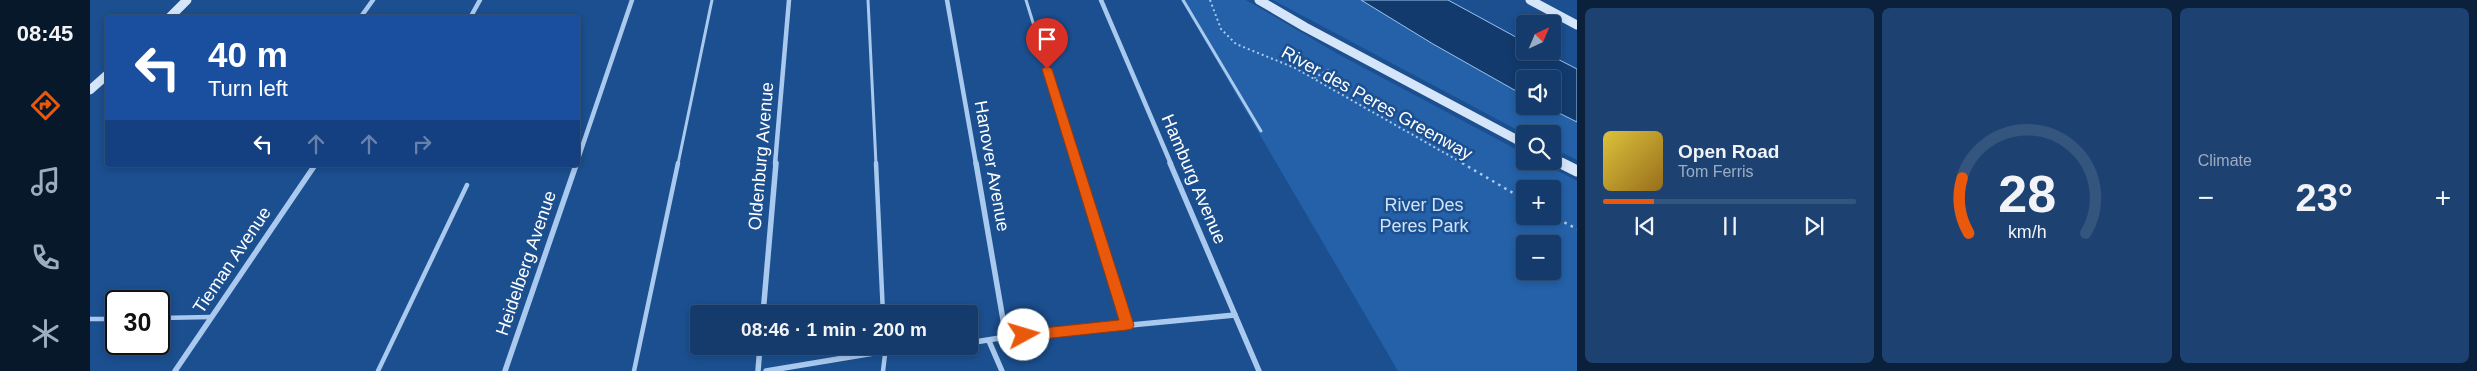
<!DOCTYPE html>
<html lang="en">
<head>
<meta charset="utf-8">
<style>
	body { margin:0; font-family:Helvetica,sans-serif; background:#1d4271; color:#f1f3f6; height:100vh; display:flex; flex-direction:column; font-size:19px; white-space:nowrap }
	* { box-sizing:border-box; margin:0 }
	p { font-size:16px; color:#9dadc1 }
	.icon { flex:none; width:28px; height:28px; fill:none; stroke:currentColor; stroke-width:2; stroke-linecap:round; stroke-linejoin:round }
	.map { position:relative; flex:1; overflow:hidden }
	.side { display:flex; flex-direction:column; gap:8px; padding:8px; background:#0b203b; width:900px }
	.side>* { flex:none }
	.banner { position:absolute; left:15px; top:15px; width:475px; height:152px; border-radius:5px; box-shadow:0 2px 8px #0003,0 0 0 1px #33557e; background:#1a4fa0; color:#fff; overflow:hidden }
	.needle { width:32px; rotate:44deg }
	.fabs { position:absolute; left:1426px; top:15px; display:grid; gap:10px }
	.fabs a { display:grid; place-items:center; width:45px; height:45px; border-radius:5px; background:#143b6b; box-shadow:0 2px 8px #0003,0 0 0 1px #33557e; font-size:25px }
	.speed { position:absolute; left:15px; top:290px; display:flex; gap:10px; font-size:25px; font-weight:700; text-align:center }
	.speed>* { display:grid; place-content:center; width:65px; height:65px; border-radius:50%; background:#143b6b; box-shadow:0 2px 8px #0003,0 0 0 1px #33557e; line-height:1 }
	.speed .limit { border:2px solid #111; border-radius:8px; background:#fff; color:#111 }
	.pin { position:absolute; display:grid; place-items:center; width:42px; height:42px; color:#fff; margin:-51px -21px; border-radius:50% 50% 50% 0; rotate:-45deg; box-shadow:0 0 5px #0007 }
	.pin .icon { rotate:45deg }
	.me { position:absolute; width:55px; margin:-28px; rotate:84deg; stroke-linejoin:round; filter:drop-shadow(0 0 4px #0008) }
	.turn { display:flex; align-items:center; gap:18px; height:105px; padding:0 20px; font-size:22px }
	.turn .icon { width:65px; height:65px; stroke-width:2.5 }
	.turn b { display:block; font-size:35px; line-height:42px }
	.lanes { display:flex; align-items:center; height:48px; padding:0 20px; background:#0003; justify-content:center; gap:25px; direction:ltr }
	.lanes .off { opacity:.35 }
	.big { font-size:38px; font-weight:700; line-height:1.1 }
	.side .tile { flex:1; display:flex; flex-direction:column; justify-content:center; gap:8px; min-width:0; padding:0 18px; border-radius:8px; background:#1d4271 }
	.side .dial { align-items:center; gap:0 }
	.dial svg { height:130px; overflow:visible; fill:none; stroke:#33557e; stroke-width:7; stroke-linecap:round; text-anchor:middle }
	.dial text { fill:#f1f3f6; stroke:none }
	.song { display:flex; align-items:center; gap:15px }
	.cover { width:60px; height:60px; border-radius:8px; background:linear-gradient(135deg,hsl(50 70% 55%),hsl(40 70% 35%)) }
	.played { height:5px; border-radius:2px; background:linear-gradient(90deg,#ea580c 20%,#33557e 20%) }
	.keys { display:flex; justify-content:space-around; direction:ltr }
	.heat { display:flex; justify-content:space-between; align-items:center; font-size:28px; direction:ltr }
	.side .tiles { flex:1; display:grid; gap:8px; grid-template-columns:repeat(3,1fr) }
	.trip { position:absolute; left:600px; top:305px; width:288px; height:50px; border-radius:5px; background:#143b6b; box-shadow:0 2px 8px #0003,0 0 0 1px #33557e; font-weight:700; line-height:50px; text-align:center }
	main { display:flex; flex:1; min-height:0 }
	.tab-bar { display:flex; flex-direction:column; width:90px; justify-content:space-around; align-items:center; background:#08182b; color:#9dadc1 }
	.tab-bar .icon { width:35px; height:35px }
	.tab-bar .current { color:#ea580c }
	.tab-bar b { font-size:22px; color:#f1f3f6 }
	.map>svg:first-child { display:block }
	.green { fill:#2461a8; fill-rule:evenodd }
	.water { fill:#123a6d; stroke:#9cc4f0 }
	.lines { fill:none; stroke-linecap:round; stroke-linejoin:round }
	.path-far1 { stroke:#a9c9ee; stroke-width:2; stroke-dasharray:2 3; stroke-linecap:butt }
	.path { stroke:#a9c9ee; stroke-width:2.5; stroke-dasharray:2.5 4.5; stroke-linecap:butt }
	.lane-far1 { stroke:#a9c9ee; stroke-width:3 }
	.lane { stroke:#a9c9ee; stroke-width:4.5 }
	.street-far1 { stroke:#a9c9ee; stroke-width:4.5 }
	.street { stroke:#a9c9ee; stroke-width:5.5 }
	.secondary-far1 { stroke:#d6e6fa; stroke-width:9 }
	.secondary { stroke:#d6e6fa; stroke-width:11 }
	.route { fill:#ea580c; stroke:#983908 }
	.labels { text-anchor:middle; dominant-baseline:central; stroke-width:5; stroke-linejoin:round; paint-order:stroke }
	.street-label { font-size:18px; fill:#fff; stroke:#1b4f8f }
	.park-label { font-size:18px; fill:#cfe3fa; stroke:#1b4f8f }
</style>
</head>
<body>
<main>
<nav class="tab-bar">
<b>08:45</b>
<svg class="icon current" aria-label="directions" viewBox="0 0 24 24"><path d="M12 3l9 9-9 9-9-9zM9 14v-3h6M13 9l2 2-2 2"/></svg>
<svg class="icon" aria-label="music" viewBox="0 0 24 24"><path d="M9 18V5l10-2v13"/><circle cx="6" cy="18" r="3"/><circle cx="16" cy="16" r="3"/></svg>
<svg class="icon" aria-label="phone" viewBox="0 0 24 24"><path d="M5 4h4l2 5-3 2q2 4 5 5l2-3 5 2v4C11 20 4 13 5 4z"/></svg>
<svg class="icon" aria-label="climate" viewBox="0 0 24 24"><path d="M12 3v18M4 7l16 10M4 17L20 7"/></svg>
</nav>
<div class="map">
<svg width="1487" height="371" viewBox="0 0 1487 371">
	<rect width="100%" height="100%" fill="#1b4f8f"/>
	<g class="green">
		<path d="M1091 0H1156L1248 54 1435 154V161H1449L1487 181V371H1308ZM1435 189H1462V216H1435ZM1435 244H1462V271H1435Z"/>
		<path d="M1183 0H1271L1343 44 1435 96V106H1455L1487 122V160L1463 148 1462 134H1435Z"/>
	</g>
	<path class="water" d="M1271 0H1358L1435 42V51H1452L1487 69V122L1455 106H1462V79H1435V96L1343 44Z"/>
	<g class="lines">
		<g class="path-far1">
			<path d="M1120 0 1131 29 1146 44 1205 68 1374 164"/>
			<path d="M1224 78 1240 69"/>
		</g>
		<g class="path">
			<path d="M1372 163 1435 200"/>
			<path d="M1462 216 1487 229"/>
		</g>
		<g class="lane-far1">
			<path d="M778 0 786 164"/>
			<path d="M936 0 987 164"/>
			<path d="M1093 0 1171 131"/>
			<path d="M588 164 622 0"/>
		</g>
		<g class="lane">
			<path d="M786 163 793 314"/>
			<path d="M987 163 1037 325"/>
			<path d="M69 318 121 317"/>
			<path d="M0 319H26"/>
			<path d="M288 371 377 185"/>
			<path d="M544 371 588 163"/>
			<path d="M793 371 796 346"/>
		</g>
		<g class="street-far1">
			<path d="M857 0 886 164"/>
			<path d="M1011 0 1081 164"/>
			<path d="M270 18 283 0"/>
			<path d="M380 18 390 0"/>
			<path d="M488 159 542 0"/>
			<path d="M685 164 699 0"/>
		</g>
		<g class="street">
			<path d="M886 163 916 337"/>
			<path d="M1080 163 1169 371"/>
			<path d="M673 314 686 163"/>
			<path d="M899 341 912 371"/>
			<path d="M879 343 916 337 1145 315"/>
			<path d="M85 371 225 165"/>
			<path d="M415 371 486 165"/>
			<path d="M668 371 670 346"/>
			<path d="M676 371 796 351 844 346"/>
		</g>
		<g class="secondary-far1">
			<path d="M1169 0 1215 27 1435 144"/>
			<path d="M1440 0 1487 25"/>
			<path d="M79 18 97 0"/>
			<path d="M0 90 18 74"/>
			<path d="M1462 158 1474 164"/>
		</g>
		<path class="secondary" d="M1471 163 1487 171"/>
	</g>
	<path class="route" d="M957 66 962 69 1044 325 1042 329 1037 330 934 341 929 339 927 335 929 331 934 330 1029 320 952 69Z"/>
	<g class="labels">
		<g class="street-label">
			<text transform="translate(1287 103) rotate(29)">River des Peres Greenway</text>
			<text transform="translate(671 156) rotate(-85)">Oldenburg Avenue</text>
			<text transform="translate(902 166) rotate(80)">Hanover Avenue</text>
			<text transform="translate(1104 179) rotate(67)">Hamburg Avenue</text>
			<text transform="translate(142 260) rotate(-56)">Tieman Avenue</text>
			<text transform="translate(436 263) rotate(-71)">Heidelberg Avenue</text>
		</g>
		<g class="park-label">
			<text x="1334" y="205">River Des<tspan x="1334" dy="21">Peres Park</tspan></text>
		</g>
	</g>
</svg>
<div class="fabs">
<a><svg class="needle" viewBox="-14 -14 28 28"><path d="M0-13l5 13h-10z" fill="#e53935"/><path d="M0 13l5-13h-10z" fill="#9dadc1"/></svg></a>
<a><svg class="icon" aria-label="sound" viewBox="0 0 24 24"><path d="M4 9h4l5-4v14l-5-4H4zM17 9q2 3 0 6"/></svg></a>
<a><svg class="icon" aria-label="search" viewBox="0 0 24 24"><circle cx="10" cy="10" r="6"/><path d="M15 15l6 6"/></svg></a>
<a>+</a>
<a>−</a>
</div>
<div class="speed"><div class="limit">30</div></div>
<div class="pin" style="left:957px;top:69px;background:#d93025"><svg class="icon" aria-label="arrive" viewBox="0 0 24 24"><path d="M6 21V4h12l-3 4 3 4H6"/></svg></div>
<svg class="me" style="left:934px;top:335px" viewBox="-20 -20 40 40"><circle r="19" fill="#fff"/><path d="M0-13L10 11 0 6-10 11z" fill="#ea580c"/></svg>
<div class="trip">08:46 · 1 min · 200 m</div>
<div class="banner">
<div class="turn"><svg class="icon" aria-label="left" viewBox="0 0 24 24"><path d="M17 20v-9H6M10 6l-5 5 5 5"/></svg><div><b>40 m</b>Turn left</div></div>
<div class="lanes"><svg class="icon" aria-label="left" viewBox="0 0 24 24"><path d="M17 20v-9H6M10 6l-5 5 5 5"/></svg><svg class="icon off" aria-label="ahead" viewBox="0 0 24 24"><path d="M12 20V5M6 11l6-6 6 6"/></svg><svg class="icon off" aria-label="ahead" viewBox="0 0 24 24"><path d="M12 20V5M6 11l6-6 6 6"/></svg><svg class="icon off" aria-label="right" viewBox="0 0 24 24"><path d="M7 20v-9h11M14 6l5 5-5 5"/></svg></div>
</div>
</div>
<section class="side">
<div class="tiles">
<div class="tile">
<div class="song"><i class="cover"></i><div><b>Open Road</b><p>Tom Ferris</p></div></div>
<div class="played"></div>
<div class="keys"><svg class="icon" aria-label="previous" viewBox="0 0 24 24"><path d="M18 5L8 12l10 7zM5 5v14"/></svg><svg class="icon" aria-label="pause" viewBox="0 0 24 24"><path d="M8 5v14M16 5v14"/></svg><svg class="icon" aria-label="next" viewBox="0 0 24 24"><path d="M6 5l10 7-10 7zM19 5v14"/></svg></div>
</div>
<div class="tile dial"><svg viewBox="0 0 100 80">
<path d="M14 69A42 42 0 1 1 86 69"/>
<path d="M14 69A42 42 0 0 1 10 35" stroke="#ea580c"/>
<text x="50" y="56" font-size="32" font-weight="700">28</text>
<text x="50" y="72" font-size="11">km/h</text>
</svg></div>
<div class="tile"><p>Climate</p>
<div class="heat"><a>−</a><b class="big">23°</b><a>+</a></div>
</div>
</div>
</section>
</main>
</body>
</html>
